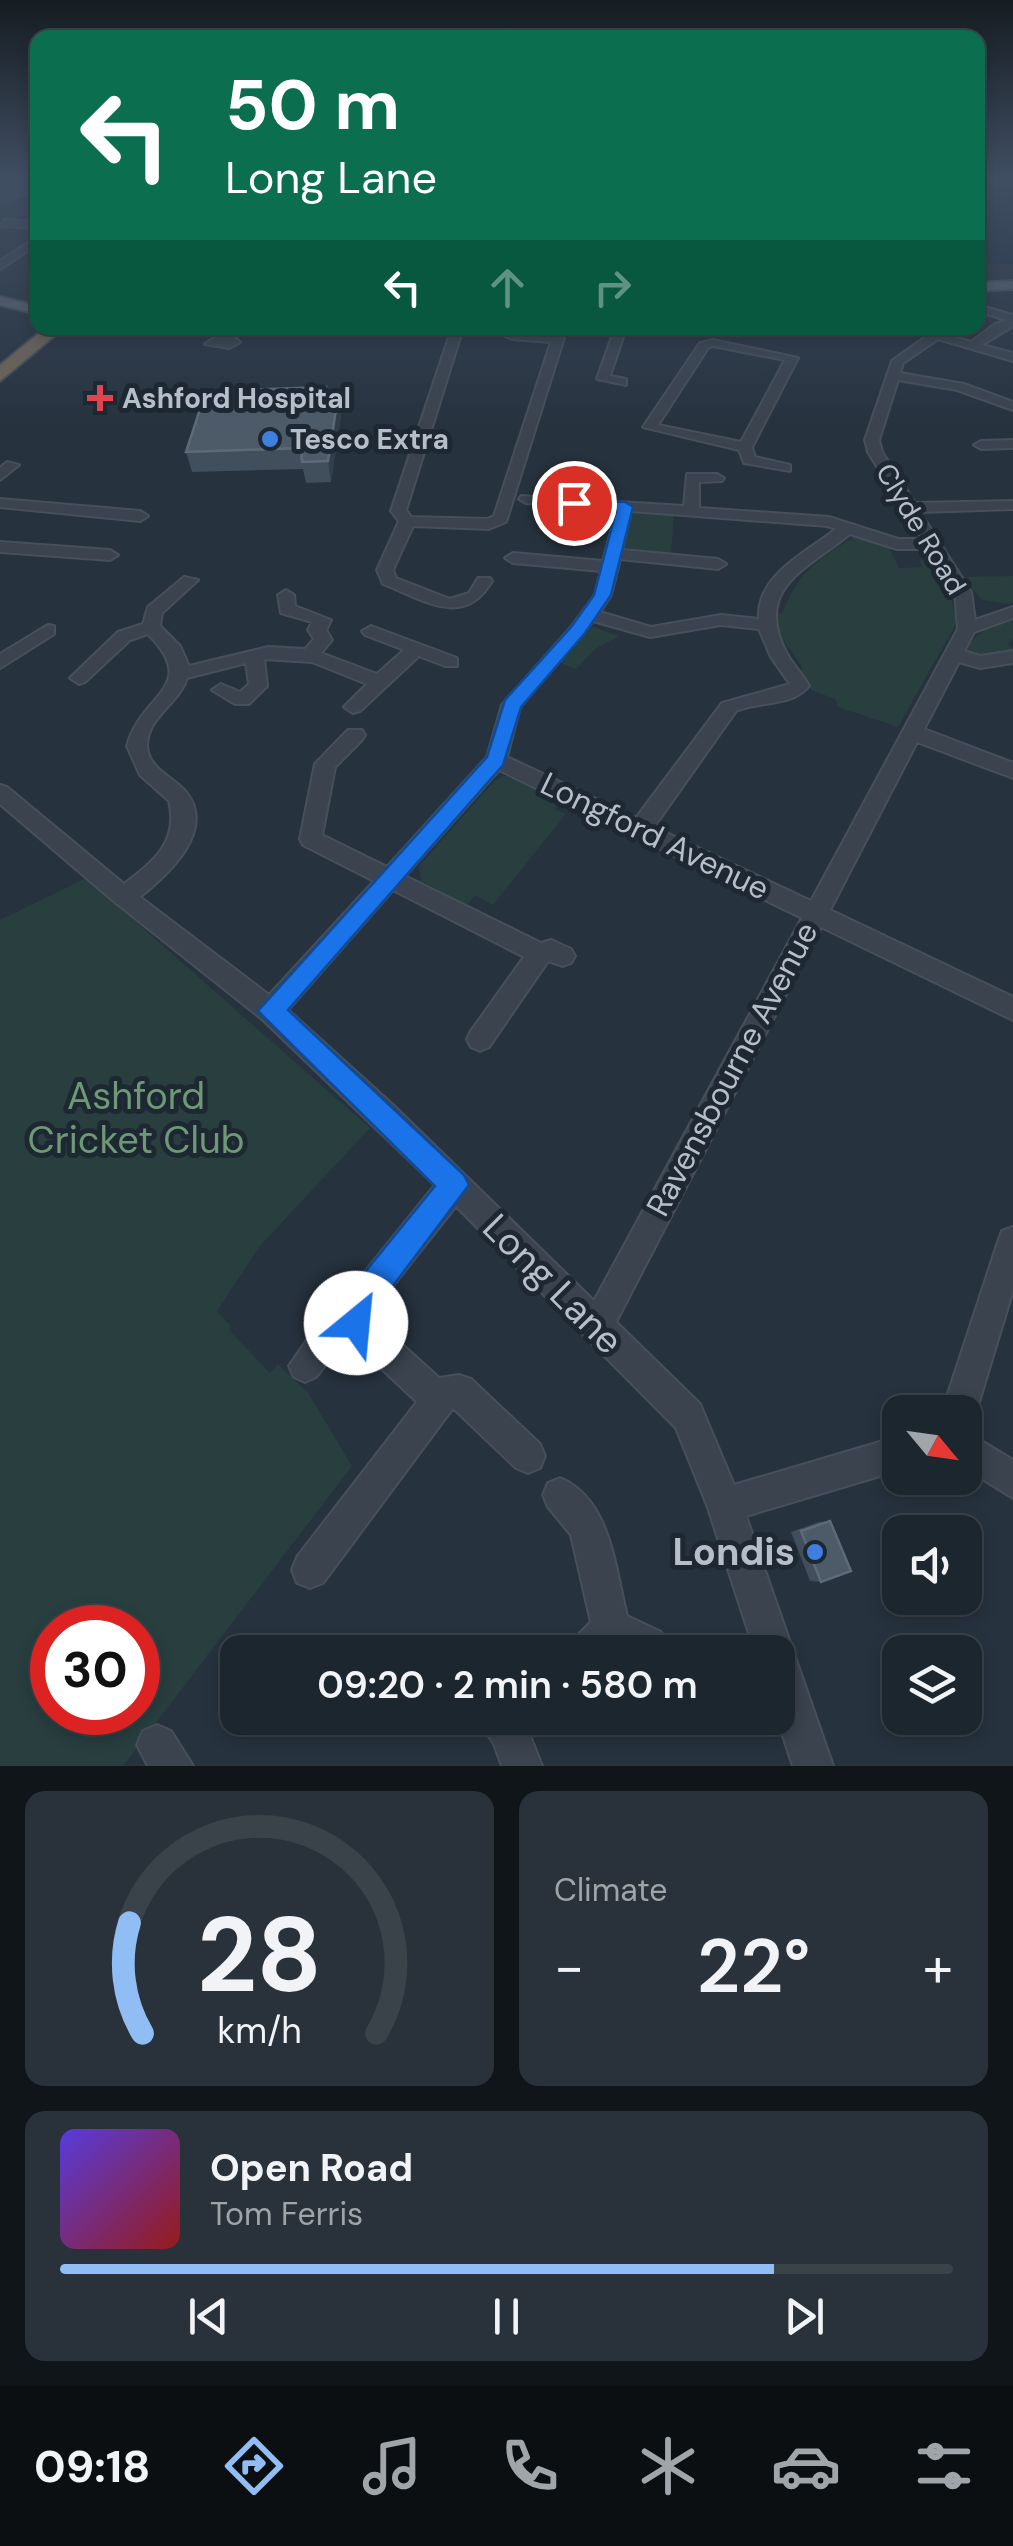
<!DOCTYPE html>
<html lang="en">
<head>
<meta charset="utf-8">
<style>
	body { margin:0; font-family:"DM Sans",sans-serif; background:#29323a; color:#f1f3f6; height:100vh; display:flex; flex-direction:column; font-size:38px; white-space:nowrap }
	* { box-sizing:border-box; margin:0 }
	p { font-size:32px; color:#a0a5aa }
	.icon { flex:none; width:55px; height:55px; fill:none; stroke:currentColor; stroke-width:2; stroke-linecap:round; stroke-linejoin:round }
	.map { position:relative; height:1766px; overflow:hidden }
	.panel { display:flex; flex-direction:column; gap:25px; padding:25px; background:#0f1519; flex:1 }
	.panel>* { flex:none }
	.banner { position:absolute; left:30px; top:30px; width:955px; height:305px; border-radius:20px; box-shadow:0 5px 15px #0003,0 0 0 2px #3a434a; background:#0b6e4f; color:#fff; overflow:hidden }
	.needle { width:65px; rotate:119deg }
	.controls { position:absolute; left:882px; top:1395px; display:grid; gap:20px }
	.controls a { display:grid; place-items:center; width:100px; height:100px; border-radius:20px; background:#1c262e; box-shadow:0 5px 15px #0003,0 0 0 2px #3a434a; font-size:50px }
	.speed { position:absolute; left:30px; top:1605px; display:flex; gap:20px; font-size:50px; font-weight:700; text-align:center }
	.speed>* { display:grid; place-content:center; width:130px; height:130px; border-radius:50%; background:#1c262e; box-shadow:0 5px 15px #0003,0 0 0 2px #3a434a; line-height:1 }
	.speed .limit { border:15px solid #d22; background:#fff; color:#111 }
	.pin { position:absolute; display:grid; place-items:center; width:85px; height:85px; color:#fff; margin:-42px; border:5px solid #fff; border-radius:50%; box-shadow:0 2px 10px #0007 }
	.me { position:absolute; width:110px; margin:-55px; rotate:28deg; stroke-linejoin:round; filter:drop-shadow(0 0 8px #0008) }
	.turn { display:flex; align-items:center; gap:35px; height:210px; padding:0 30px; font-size:45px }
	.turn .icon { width:130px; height:130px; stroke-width:2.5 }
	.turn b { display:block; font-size:70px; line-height:85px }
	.lanes { display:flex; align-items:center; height:95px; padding:0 30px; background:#0003; justify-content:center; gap:50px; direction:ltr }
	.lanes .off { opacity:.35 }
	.big { font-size:75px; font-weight:600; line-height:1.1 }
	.panel .tile { flex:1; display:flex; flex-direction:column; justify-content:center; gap:15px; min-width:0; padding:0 35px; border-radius:20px; background:#29323a }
	.panel .dial { align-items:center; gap:0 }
	.dial svg { height:260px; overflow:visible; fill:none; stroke:#3a434a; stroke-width:7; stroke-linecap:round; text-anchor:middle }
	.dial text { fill:#f1f3f6; stroke:none }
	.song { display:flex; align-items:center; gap:30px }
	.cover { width:120px; height:120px; border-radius:15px; background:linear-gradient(135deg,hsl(250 70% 55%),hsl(0 70% 35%)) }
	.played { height:10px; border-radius:5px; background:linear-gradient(90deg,#90bdf4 80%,#3a434a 80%) }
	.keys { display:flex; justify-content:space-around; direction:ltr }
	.heat { display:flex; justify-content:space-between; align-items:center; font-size:55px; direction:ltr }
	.panel .tiles { flex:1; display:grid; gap:25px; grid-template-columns:1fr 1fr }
	.tile:last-child { grid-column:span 2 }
	.trip { position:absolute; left:220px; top:1635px; width:575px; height:100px; border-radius:20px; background:#1c262e; box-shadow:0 5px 15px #0003,0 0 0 2px #3a434a; font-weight:600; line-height:100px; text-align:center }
	.tab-bar { display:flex; height:160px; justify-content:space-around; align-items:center; background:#0b0f12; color:#a0a5aa }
	.tab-bar .icon { width:70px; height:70px }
	.tab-bar .active { color:#90bdf4 }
	.tab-bar b { font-size:45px; color:#f1f3f6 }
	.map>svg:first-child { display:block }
	.green { fill:#283e3f; fill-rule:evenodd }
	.water { fill:#19293c }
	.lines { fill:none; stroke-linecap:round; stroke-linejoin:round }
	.minor-casing { stroke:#464f5a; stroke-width:4 }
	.major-casing { stroke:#464f5a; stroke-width:4 }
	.highway-casing { stroke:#444e59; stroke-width:4 }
	.minor { fill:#3a434e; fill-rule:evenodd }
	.major { fill:#58626e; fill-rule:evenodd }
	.highway { fill:#746757; fill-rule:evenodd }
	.wall { fill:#414e5c }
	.shaded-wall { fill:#313e4b }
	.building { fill:#4d5a68; stroke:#5e6a77; stroke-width:2.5 }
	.route { fill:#1a73e8; stroke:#114b97; stroke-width:2.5 }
	.health-dot { fill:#e0444e; stroke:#1e2833; stroke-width:4 }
	.shop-dot { fill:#3f7fe0; stroke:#1e2833; stroke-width:4 }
	.labels { text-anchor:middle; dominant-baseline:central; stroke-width:10; stroke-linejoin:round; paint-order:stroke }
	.far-poi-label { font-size:28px; font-weight:bold; fill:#b6bec9; stroke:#1e2833; text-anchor:start }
	.far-street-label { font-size:28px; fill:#b6bec9; stroke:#1e2833 }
	.street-label { font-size:32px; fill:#b6bec9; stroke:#1e2833 }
	.near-park-label { font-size:38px; fill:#6e9975; stroke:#1e2833 }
	.near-street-label { font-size:38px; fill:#b6bec9; stroke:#1e2833 }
	.near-poi-label { font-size:38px; font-weight:bold; fill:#b6bec9; stroke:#1e2833; text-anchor:end }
</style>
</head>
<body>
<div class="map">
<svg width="1013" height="1766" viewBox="0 0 1013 1766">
	<rect width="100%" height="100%" fill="#26323e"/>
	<g class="green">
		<path d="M637 511 674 514 671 556 624 552 630 516Z"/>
		<path d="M857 535 889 548 899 568 922 567 920 560H932C946 582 954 598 956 624L898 727 838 707 835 699 811 690 801 671 802 667 779 633 778 614 783 612C797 573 822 556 857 535Z"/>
		<path d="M1013 576V603L1009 604 982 600 962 577Z"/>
		<path d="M1013 619V639L1008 643 1013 651 980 658 965 653C974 633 992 623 1013 619Z"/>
		<path d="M592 626 619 636 595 649 576 669 560 663Z"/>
		<path d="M503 776 515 777 562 801 555 809 566 814 493 905 475 895 467 905 421 881 419 866 494 781Z"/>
		<path d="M86 878 370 1128 260 1246 217 1311 231 1326 229 1330 270 1373 278 1364 309 1394 352 1466 123 1766H0V920ZM52 1628H138V1712H52Z"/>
	</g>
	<path class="water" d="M978 180H1013V264L978 265Z"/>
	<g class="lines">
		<g class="minor-casing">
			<g id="minor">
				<path d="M38 185V190L0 202V196Z"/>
				<path d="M4 220 38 222V228L1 226Z"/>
				<path d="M38 236V244L0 269V261Z"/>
				<path d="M978 305 1013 315V326L982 345 1013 353V361L938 339 903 363 900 373 964 384 1013 402V410L957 390 898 380 879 440 882 452 915 503 1013 501V509L920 512 971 592 975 620 1013 607V618L974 632 964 651 980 656 1013 651V663L980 668 959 662 924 729 1013 763V778L917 742 830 910 1013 997V1020L821 927 616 1322 700 1404 734 1485 900 1436V1470L746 1516 833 1766H793L777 1718 778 1652H755L707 1505 676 1428 456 1206 376 1307 373 1318 439 1378 459 1375 471 1379 540 1444 545 1456 540 1468 528 1473 516 1468 453 1408 323 1583 310 1588 297 1583 292 1570 297 1557 417 1402 351 1340 344 1341 316 1377 305 1382 294 1377 289 1366 324 1316 344 1309 352 1288 435 1185 262 1019 116 903 0 804V785L7 787 124 884C154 861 179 842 169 801L140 775 127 746C141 693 201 688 148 634L130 640 85 682 79 684 70 678 118 632 143 624 148 607 184 577 198 580 162 613 160 626 180 646 189 666 268 647 305 649 314 639 308 630 312 622 281 613 278 595 286 590 294 595 295 606 331 620 326 630 332 640 321 653 377 674 404 650 365 635 362 631 371 626 457 658V666H445L419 656 360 711 353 713 344 707 367 684 312 662 264 659 267 686 249 704H235L212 690 221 684 240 692 249 684 246 663 187 678C180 702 147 718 147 745 148 770 173 776 186 792 217 831 167 875 140 897L269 995 374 881 303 845 300 839 315 764 348 730H362L365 735 362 740 335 767 322 835 387 867 487 757 502 705 572 626 595 595 601 571 513 563 505 558 513 553 603 561 617 510 526 503 519 499 521 496 684 506 687 474H717L724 478 722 481 699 482V508L829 517 898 539H922L868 452 865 440 892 361 927 336 906 328H922L971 342 995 324 1006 320 978 311ZM631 511 827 526 836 529C807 552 756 575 759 619L721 615 651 627 600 612 611 595 620 559 718 569 726 564 718 559 622 550ZM850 534 897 549H928L955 592 958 629 811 901 654 827 736 711C760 700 790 708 809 686 803 675 793 665 787 654 752 588 807 569 850 534ZM593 621 650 637 721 625 759 629 771 657 790 684 722 703 636 818 507 757 520 707ZM499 770 802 918 594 1301 393 1105 288 1010 393 890 524 957 471 1031 467 1039 471 1047 480 1051 489 1047 548 961 563 966 571 963 575 956 571 949 551 940 541 943 405 876Z"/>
				<path d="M452 328H463L406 510 411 517 487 519 494 516 551 342 512 339 500 334 502 328H513V333L553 335 556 328H567L506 522 489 529 413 526 393 570 396 578 450 599 469 593 478 578H490L492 581C464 629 424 600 383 584L377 570 399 521 391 511Z"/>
				<path d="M615 328H626L610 376 626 379V385L597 379Z"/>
				<path d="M231 335 240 342 229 348 205 344 217 336Z"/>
				<path d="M713 340 798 358 752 447 755 457 790 465V471L744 463 739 450 643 427 700 343ZM713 346 785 360 741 442 658 425 708 348Z"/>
				<path d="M1013 440V448L981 449 974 445 981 441Z"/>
				<path d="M7 462 19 465 0 480V468Z"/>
				<path d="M0 499 140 511 148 516 140 521 0 507Z"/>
				<path d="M0 542 110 550 118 555 110 560 0 552Z"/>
				<path d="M48 625 54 626V634L0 668V654Z"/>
				<path d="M1013 1227V1290L976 1412 971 1424 965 1426V1412H942L998 1242 1002 1231Z"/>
				<path d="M965 1431 1013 1460V1498L965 1468Z"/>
				<path d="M560 1478C611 1499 615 1569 627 1616L661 1632 667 1645 664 1652H568L574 1639 591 1622 571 1535 548 1507 543 1495 548 1483Z"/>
				<path d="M477 1718H523L542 1766H502L494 1744Z"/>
				<path d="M157 1725 171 1731 193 1766H148L137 1745 143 1731Z"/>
			</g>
		</g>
		<g class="major-casing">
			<g id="major">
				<path d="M1013 281V289L978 291V283Z"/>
				<path d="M0 297 38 306V314L0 305Z"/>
			</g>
		</g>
		<g class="highway-casing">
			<path id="highway" d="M45 328H64L0 381V365Z"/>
		</g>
		<use href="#minor" class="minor"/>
		<use href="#major" class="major"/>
		<use href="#highway" class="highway"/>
	</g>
	<g class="wall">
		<path d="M327 391 342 409 331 482 306 483 303 469 192 472 186 452Z"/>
		<path d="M830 1521 821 1582 810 1581 791 1532 819 1522Z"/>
	</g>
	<path class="shaded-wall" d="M339 390 342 409 331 482 328 461Z"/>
	<g class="building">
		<path d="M326 387 325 391 339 390 328 461 302 462 301 448 186 452 206 391Z"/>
		<path d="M830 1521 851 1571 821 1582 801 1531Z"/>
	</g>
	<linearGradient id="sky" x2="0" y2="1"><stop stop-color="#151c22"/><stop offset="0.42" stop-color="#414f63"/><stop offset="1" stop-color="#414f63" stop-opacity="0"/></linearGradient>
	<rect width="1013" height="427" fill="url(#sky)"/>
	<path class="route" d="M574 499 625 502 633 507 611 595 585 633 521 707 503 765 288 1010 464 1175 469 1185 377 1307 367 1334 356 1339 345 1334 340 1323 352 1288 435 1186 258 1011 487 757 505 700 572 626 594 595 616 511 569 506 567 503Z"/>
	<path class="health-dot" d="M95 383h10v10h10v10h-10v10h-10v-10h-10v-10h10z"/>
	<g class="shop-dot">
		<circle cx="270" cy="439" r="10"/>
		<circle cx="815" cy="1552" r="10"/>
	</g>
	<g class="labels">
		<g class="far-poi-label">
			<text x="122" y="398">Ashford Hospital</text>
			<text x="290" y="439">Tesco Extra</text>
		</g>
		<g class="far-street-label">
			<text transform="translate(921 529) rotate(59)">Clyde Road</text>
		</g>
		<g class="street-label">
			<text transform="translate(655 836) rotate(26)">Longford Avenue</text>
			<text transform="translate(732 1069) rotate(-62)">Ravensbourne Avenue</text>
		</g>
		<g class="near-park-label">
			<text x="136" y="1096">Ashford<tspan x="136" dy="44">Cricket Club</tspan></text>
		</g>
		<g class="near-street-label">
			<text transform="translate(553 1284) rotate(45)">Long Lane</text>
		</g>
		<g class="near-poi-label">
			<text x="795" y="1552">Londis</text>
		</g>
	</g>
</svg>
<div class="controls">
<a><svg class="needle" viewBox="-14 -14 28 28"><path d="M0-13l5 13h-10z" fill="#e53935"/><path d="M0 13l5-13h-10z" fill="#a0a5aa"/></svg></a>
<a><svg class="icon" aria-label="sound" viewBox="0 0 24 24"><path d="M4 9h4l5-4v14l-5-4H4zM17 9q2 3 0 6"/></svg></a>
<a><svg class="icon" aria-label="layers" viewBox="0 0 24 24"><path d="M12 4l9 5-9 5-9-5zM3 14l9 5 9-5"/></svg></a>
</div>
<div class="speed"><div class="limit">30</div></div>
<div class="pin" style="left:574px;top:503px;background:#d93025"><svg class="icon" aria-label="arrive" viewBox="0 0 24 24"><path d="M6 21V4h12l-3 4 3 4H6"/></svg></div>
<svg class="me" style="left:356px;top:1323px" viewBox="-20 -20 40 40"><circle r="19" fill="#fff"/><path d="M0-13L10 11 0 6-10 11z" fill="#1a73e8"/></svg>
<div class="trip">09:20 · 2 min · 580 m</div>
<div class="banner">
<div class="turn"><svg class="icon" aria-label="left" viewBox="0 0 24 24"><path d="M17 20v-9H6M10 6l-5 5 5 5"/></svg><div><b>50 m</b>Long Lane</div></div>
<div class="lanes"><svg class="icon" aria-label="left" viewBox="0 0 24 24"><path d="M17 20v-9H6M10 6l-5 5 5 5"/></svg><svg class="icon off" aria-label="ahead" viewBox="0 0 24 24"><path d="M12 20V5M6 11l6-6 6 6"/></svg><svg class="icon off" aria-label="right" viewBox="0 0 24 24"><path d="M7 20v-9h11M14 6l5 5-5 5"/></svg></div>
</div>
</div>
<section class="panel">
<div class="tiles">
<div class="tile dial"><svg viewBox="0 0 100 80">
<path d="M14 69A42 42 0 1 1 86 69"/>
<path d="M14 69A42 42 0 0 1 10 35" stroke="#90bdf4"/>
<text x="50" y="56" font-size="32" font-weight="700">28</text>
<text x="50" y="72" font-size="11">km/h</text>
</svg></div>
<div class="tile"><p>Climate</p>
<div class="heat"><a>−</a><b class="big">22°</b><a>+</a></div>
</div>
<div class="tile">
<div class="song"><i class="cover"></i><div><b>Open Road</b><p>Tom Ferris</p></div></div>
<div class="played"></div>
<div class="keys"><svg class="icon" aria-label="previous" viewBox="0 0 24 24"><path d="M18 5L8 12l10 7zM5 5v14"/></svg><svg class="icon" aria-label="pause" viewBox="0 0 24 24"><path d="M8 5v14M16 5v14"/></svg><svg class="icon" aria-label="next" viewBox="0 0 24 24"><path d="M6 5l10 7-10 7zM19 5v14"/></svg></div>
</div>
</div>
</section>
<nav class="tab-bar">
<b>09:18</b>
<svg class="icon active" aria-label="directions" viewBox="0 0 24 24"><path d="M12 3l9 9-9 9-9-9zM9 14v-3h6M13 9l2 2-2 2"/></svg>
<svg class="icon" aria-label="music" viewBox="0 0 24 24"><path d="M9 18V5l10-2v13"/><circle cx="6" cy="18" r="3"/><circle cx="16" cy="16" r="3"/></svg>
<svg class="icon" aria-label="phone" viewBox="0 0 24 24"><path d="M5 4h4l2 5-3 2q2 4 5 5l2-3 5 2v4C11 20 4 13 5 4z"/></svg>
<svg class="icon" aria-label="climate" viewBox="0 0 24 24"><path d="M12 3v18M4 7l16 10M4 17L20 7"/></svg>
<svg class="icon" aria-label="car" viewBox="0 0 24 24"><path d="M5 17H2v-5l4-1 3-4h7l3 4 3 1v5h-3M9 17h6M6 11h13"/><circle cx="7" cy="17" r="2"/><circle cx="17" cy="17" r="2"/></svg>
<svg class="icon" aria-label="filters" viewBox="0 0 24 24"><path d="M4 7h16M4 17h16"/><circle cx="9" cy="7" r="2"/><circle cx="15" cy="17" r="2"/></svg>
</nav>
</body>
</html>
